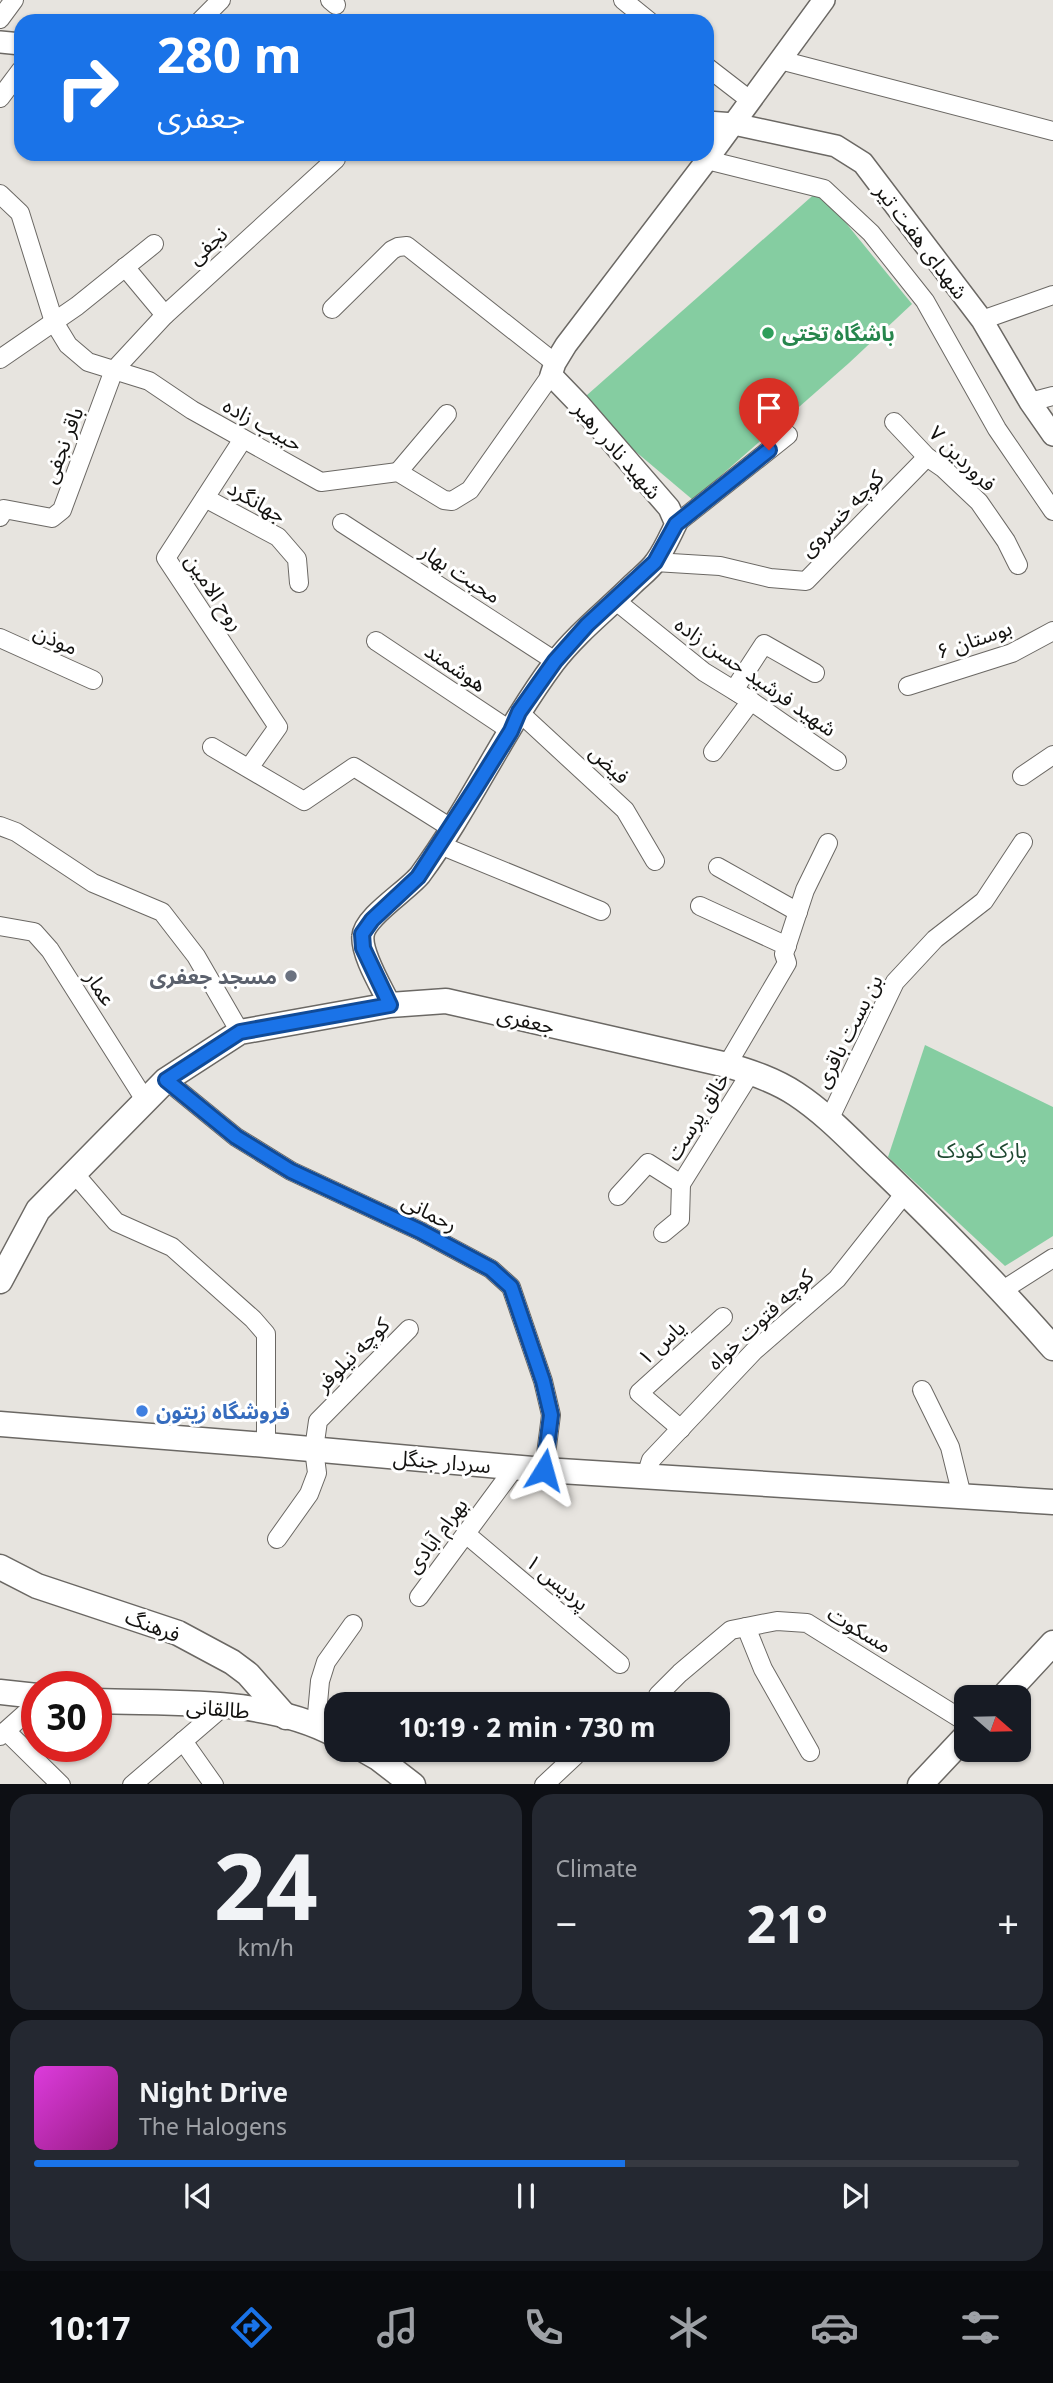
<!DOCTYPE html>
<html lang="en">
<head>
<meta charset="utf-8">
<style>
	body { margin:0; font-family:"Noto Sans","Noto Sans Arabic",sans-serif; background:#242831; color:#f1f3f6; height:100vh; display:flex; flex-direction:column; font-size:26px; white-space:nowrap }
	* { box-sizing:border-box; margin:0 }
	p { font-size:23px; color:#9ea1a6 }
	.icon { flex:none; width:38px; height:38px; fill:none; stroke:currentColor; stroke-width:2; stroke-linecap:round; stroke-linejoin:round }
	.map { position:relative; height:1784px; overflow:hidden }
	.drawer { display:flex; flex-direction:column; gap:10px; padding:10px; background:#0d0f14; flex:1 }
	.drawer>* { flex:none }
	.banner { position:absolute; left:14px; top:14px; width:700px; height:147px; border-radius:21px; box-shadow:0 2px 5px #0004; background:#1a73e8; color:#fff; overflow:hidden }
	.needle { width:46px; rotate:110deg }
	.controls { position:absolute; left:954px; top:1685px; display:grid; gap:14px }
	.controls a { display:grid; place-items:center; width:77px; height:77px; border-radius:14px; background:#171b24; box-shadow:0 2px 5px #0004; font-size:35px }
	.speed { position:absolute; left:21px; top:1671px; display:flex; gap:14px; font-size:35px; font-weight:700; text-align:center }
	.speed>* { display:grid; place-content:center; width:91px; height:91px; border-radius:50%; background:#171b24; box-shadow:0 2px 5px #0004; line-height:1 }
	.speed .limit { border:10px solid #d22; background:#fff; color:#111 }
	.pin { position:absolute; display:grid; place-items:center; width:60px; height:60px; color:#fff; margin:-72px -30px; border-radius:50% 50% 50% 0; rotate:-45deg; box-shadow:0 0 7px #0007 }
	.pin .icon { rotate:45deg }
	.me { position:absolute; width:77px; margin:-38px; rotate:8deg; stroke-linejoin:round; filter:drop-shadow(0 0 5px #0008) }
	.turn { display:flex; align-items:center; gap:24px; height:147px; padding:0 28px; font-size:32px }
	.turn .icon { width:91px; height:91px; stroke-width:2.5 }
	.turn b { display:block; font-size:49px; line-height:60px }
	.big { font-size:52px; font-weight:700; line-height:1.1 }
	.drawer .widget { flex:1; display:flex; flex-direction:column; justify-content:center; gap:10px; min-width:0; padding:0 24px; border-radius:21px; background:#242831 }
	.drawer .dial { align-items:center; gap:0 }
	.dial b { font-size:91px; line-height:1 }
	.song { display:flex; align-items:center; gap:21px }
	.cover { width:84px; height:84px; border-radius:10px; background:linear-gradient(135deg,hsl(300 70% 55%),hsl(310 70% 35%)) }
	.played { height:7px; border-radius:4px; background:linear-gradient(90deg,#1a73e8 60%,#363941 60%) }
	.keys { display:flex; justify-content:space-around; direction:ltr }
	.heat { display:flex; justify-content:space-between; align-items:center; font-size:38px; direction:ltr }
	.drawer .tiles { flex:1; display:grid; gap:10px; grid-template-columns:1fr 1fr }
	.widget:last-child { grid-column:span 2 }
	.trip { position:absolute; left:324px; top:1692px; width:406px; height:70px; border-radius:21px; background:#171b24; box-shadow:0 2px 5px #0004; font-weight:700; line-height:70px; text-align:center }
	.tab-bar { display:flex; height:112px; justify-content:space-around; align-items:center; background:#090b0e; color:#9ea1a6 }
	.tab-bar .icon { width:49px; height:49px }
	.tab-bar .on { color:#1a73e8 }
	.tab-bar b { font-size:32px; color:#f1f3f6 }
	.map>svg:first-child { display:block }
	.green { fill:#85cda1 }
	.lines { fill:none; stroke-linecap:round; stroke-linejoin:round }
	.minor-casing { stroke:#6b6864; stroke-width:20 }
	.tertiary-casing { stroke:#6b6864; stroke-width:24 }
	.secondary-casing { stroke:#6b6864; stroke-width:27 }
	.minor { stroke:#fff; stroke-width:18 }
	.tertiary { stroke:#fff; stroke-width:21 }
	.secondary { stroke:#fff; stroke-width:24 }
	.route-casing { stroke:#114b97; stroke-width:18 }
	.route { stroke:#1a73e8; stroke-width:12 }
	.leisure-dot { fill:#2e9e5b; stroke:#fff; stroke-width:2.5 }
	.worship-dot { fill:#6b7280; stroke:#fff; stroke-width:2.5 }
	.shop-dot { fill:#3f7fe0; stroke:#fff; stroke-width:2.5 }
	.labels { text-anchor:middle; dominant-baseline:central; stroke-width:6; stroke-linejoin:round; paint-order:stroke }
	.street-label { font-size:21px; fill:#131210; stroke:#fff }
	.leisure-label { font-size:21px; font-weight:bold; fill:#27864d; stroke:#fff; text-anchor:start }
	.worship-label { font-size:21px; font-weight:bold; fill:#5b616d; stroke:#fff; text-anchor:end }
	.park-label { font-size:21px; fill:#1f4931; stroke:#fff }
	.shop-label { font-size:21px; font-weight:bold; fill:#366cbe; stroke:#fff; text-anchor:start }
</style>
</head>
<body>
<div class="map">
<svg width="1053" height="1785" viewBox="0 0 1053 1785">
	<rect width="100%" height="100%" fill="#e7e4df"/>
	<g class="green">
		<path d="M819 190 912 304 849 363 693 500 578 403Z"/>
		<path d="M925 1045 1053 1107V1236L1005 1266 888 1157Z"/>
	</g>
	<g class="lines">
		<g class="minor-casing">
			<g id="minor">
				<path d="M330 0 336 5"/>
				<path d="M623 0 649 21"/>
				<path d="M0 19 14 0"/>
				<path d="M200 21 221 0"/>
				<path d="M780 60 1053 131"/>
				<path d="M707 67 751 101"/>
				<path d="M0 98 21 70"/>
				<path d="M707 160 824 189 871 233 925 301 997 429 1053 511"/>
				<path d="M0 194 20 213 54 322 68 345 88 362 149 381 192 410 321 482 398 472 444 500 452 501 470 490 551 375"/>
				<path d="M125 267 165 315"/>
				<path d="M332 309 392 250 398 247 407 246 555 363"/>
				<path d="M982 320 1053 295"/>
				<path d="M0 359 77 306 154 244"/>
				<path d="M1030 402 1053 396"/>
				<path d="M894 422 927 457 943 468 979 502 1006 541 1018 565"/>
				<path d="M243 439 166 558 278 727 249 768"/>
				<path d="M398 472 447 414"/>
				<path d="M205 498 278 537 297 559 299 583"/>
				<path d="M0 517 4 509 52 518 62 510 114 370 165 315 336 159"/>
				<path d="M342 523 555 661"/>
				<path d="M676 524 788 435"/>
				<path d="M655 562 720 566 770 578 806 581 927 457"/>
				<path d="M616 601 704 672 748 699 837 761"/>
				<path d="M0 638 93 680"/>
				<path d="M376 641 511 731"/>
				<path d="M908 686 1012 653 1053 631"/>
				<path d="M519 712 625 810 655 861"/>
				<path d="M212 747 304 801 354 767 451 828"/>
				<path d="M713 752 751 701 734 690 764 644 815 673"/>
				<path d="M1022 776 1053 755"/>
				<path d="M0 826 16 832 93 883 162 912 196 956 240 1032"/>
				<path d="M440 845 601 911"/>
				<path d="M718 867 798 912"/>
				<path d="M700 906 787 946"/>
				<path d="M0 926 34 932 50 950 145 1100"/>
				<path d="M727 1065 787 963 784 954 805 890 828 843"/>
				<path d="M166 1080 236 1137 291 1171 420 1231 491 1269 511 1287 543 1381 551 1415 544 1470"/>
				<path d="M829 1120 895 982 935 939 984 901 1023 842"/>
				<path d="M74 1173 116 1222 172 1247 253 1319 266 1334V1445"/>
				<path d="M681 1184 751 1072"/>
				<path d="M618 1196 648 1163 681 1184 680 1219 663 1233"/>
				<path d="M1003 1290 1053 1258"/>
				<path d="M922 1390 950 1447 962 1496"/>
				<path d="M681 1429 639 1393 723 1317"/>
				<path d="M646 1476 651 1460 754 1351 837 1279 905 1193"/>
				<path d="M466 1534 620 1664"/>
				<path d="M277 1539 309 1494 317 1473 314 1449 318 1421 409 1329"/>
				<path d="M419 1597 515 1467"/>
				<path d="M746 1627 763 1669 810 1752"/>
				<path d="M658 1695 680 1673 731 1630 777 1621 807 1623 966 1722"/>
				<path d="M316 1725 320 1681 326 1662 353 1624"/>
				<path d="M6 1731 61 1785"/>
				<path d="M0 1736 37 1703"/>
				<path d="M183 1741 214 1785"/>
				<path d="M132 1785 224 1706"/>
				<path d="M544 1785 575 1756 571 1750"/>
			</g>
		</g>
		<g class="tertiary-casing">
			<g id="tertiary">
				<path d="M0 42 21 44"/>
				<path d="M707 122 734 124 836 146 863 163 982 320 1030 402 1053 435"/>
				<path d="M390 1005C382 988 361 954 363 936 364 917 407 891 420 875 470 807 504 730 554 663 577 633 607 610 633 584 640 577 650 570 656 561 664 550 670 536 676 524L669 508 578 403 551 375 555 363 566 345 707 160 824 0"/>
			</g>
		</g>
		<g class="secondary-casing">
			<g id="secondary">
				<path d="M0 1281 38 1210 166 1080 240 1032 390 1005 446 1001 727 1065C751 1072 775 1080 796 1094 828 1115 855 1145 883 1171 942 1228 999 1286 1053 1348"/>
				<path d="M0 1424 266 1445 544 1470 1053 1502"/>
				<path d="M0 1567 37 1586 178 1633 232 1662 248 1674 286 1717"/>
				<path d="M0 1692 37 1696"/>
				<path d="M1002 1698 1053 1643"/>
				<path d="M96 1701C175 1704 265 1697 336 1735"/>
				<path d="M364 1750 378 1758 413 1785"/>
				<path d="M920 1785 966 1736"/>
			</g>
		</g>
		<use href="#minor" class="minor"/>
		<use href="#tertiary" class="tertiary"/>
		<use href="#secondary" class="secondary"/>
	</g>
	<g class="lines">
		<g class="route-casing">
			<path id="route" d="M544 1470 551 1415 543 1381 511 1287 491 1269 420 1231 291 1171 236 1137 166 1080 240 1032 390 1005 363 948 362 934 372 920 418 877 475 789 511 731 519 712 555 661 587 625 655 562 676 524 769 450"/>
		</g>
		<use href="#route" class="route"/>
	</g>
	<circle class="leisure-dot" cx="768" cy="333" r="7"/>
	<circle class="worship-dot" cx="291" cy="976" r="7"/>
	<circle class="shop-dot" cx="142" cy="1411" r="7"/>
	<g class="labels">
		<g class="street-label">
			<text transform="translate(922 241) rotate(53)">شهدای هفت تیر</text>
			<text transform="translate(207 245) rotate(-42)">نجفی</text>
			<text transform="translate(263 424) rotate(29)">حبیب زاده</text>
			<text transform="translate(62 445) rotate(-69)">باقر نجفی</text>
			<text transform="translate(618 450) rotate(49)">شهید نادر رهبر</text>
			<text transform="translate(963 458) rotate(44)">فروردین ۷</text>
			<text transform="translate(257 501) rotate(30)">جهانگرد</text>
			<text transform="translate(841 513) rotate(-46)">کوچه خسروی</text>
			<text transform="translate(461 573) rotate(33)">محبت بهار</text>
			<text transform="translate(215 592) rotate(56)">روح الامین</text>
			<text transform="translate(56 639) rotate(24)">موذن</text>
			<text transform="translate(974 639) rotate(-19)">بوستان ۶</text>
			<text transform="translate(456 667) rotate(34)">هوشمند</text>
			<text transform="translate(756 676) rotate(35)">شهید فرشید حسن زاده</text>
			<text transform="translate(610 764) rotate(44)">فیض</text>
			<text transform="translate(101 988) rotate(57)">عمار</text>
			<text transform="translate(526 1020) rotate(13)">جعفری</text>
			<text transform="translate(848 1031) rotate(-63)">بن بست باقری</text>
			<text transform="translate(697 1116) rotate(-58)">خالق پرست</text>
			<text transform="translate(430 1212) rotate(27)">رحمانی</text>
			<text transform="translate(760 1319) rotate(-43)">کوچه فتوت خواه</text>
			<text transform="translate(661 1342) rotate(-42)">یاس ۱</text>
			<text transform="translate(352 1354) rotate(-45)">کوچه نیلوفر</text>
			<text transform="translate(442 1461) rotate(5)">سردار جنگل</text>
			<text transform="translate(436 1535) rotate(-53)">بهرام آبادی</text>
			<text transform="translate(558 1582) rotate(40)">پردیس ۱</text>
			<text transform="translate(153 1625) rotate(21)">فرهنگ</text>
			<text transform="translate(860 1629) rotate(31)">مسکوت</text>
			<text transform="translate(218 1708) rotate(5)">طالقانی</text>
		</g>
		<g class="leisure-label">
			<text x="782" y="333">باشگاه تختی</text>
		</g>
		<g class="worship-label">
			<text x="277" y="976">مسجد جعفری</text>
		</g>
		<g class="park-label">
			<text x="982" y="1150">پارک کودک</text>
		</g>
		<g class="shop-label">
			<text x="156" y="1411">فروشگاه زیتون</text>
		</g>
	</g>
</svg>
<div class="controls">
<a><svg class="needle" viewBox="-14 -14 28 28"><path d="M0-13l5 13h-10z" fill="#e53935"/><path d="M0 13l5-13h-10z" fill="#9ea1a6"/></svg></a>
</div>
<div class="speed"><div class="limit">30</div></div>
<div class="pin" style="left:769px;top:450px;background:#d93025"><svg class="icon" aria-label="arrive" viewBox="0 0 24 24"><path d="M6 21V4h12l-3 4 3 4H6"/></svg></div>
<svg class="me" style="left:544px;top:1470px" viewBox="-20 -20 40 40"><path d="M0-17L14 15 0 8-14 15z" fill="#1a73e8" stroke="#fff" stroke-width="4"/></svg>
<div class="trip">10:19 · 2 min · 730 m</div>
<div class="banner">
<div class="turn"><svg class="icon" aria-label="right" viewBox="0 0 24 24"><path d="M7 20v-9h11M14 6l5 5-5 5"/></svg><div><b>280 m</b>جعفری</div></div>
</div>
</div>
<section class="drawer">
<div class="tiles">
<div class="widget dial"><b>24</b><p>km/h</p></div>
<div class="widget"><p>Climate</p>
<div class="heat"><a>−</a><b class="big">21°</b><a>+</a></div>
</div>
<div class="widget">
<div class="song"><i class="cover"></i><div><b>Night Drive</b><p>The Halogens</p></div></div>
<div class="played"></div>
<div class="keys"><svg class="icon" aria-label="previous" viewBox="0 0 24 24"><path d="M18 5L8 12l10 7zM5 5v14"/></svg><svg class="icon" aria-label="pause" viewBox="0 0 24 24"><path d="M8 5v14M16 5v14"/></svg><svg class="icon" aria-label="next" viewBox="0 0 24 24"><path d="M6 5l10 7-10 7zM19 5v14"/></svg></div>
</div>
</div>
</section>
<nav class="tab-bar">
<b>10:17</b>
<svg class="icon on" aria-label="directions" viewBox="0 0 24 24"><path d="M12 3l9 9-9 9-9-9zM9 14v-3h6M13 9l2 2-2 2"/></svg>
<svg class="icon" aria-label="music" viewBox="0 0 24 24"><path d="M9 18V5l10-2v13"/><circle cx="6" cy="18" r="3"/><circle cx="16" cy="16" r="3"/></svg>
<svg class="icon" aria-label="phone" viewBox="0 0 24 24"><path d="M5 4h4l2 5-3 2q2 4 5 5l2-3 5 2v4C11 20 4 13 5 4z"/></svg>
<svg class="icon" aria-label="climate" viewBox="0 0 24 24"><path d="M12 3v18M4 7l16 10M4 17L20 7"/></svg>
<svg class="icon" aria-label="car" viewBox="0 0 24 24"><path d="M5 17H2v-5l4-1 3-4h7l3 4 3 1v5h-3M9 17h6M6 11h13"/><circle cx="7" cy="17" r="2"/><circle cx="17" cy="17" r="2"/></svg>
<svg class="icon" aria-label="filters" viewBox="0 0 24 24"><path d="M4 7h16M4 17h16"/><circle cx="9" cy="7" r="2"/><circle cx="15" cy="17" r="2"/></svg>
</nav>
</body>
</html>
